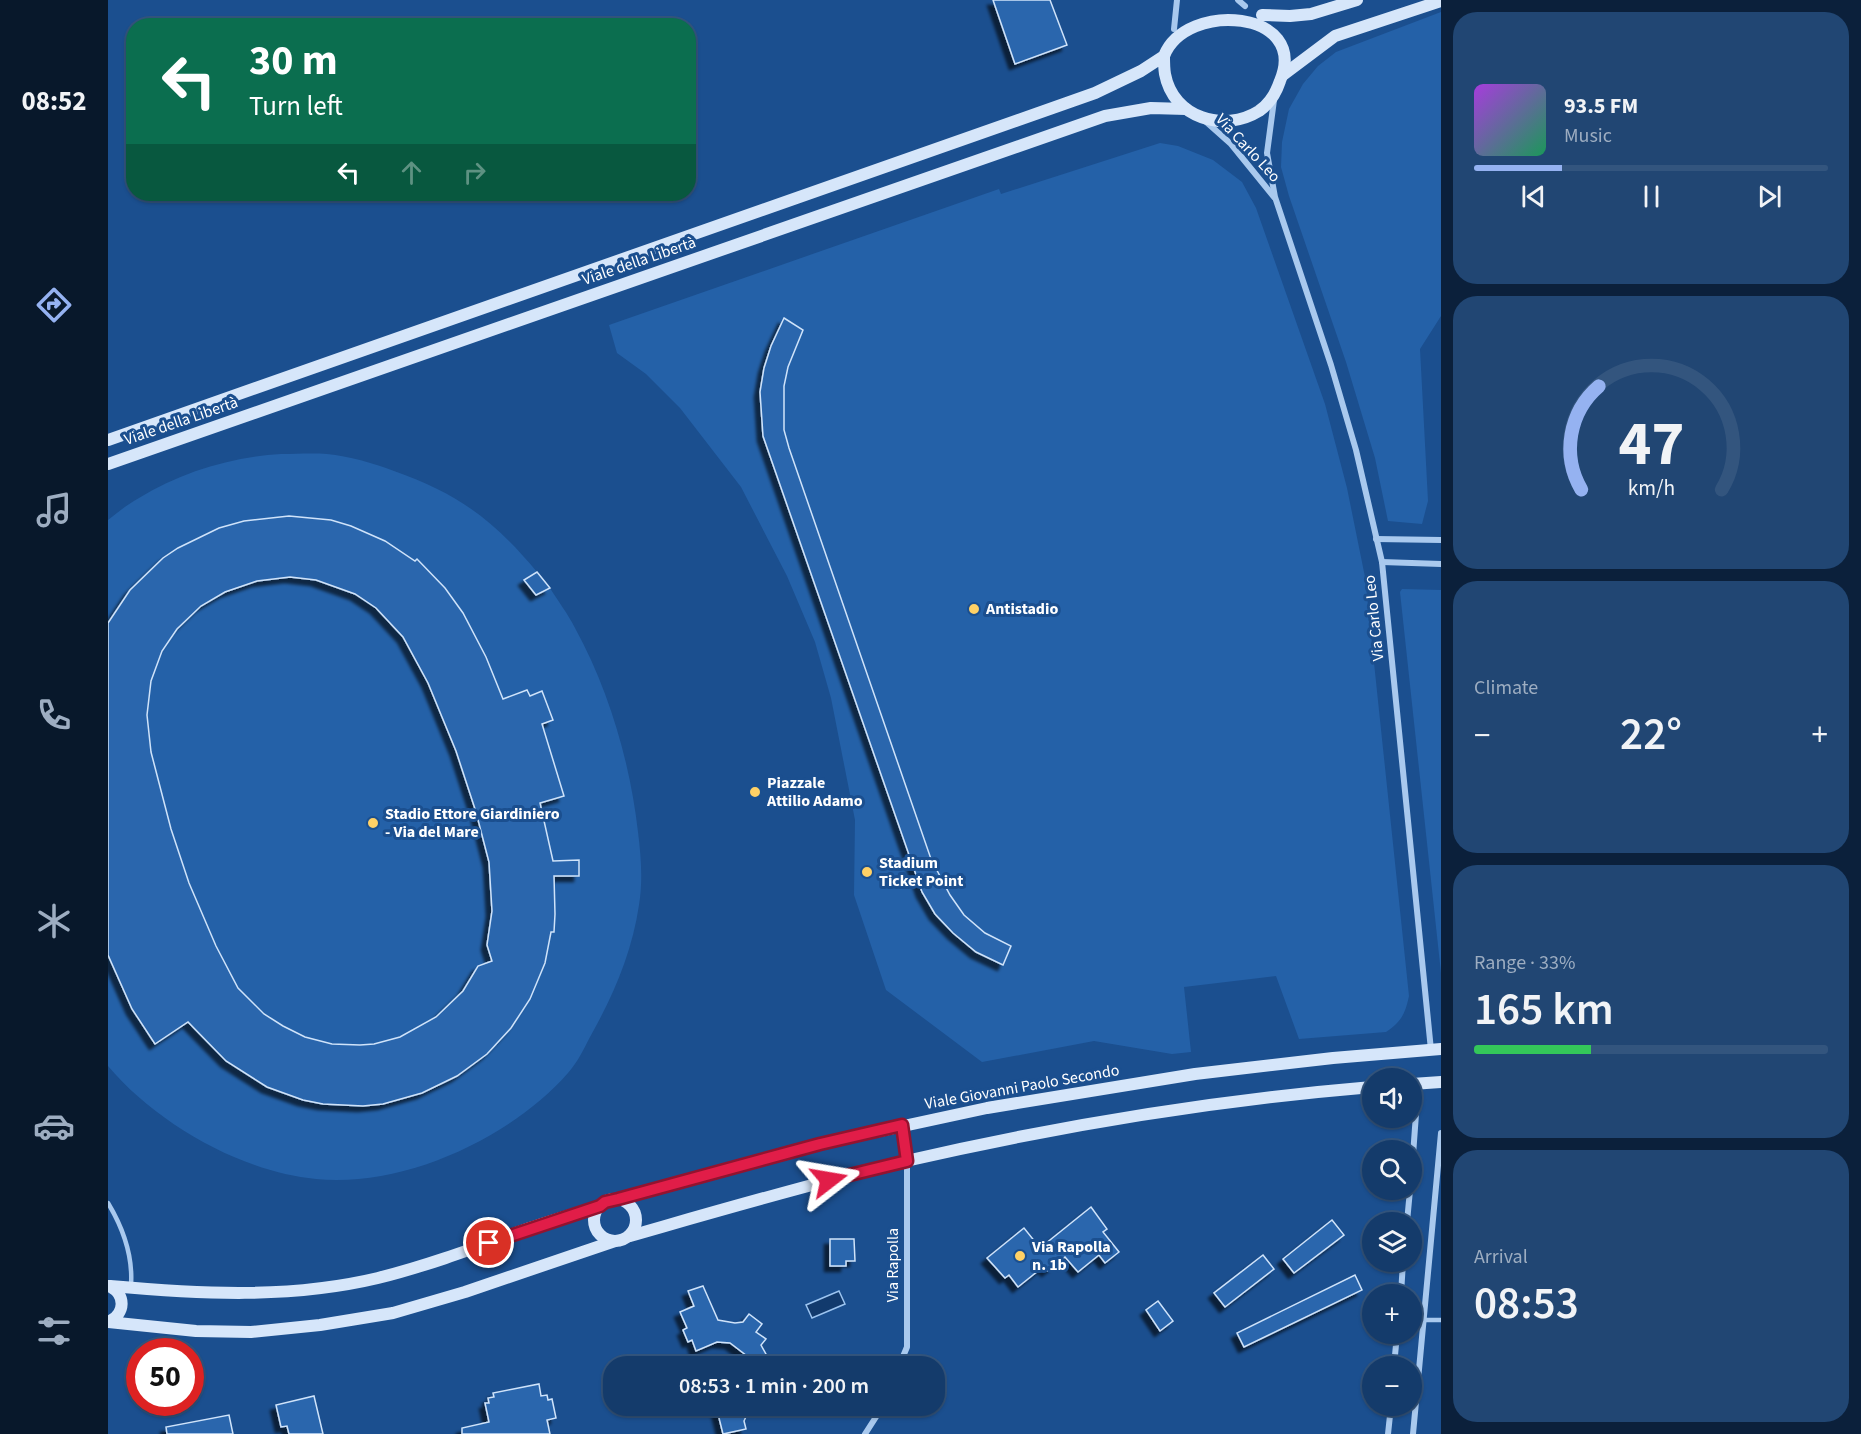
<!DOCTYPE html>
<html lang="en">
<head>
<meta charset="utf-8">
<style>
	body { margin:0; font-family:"Source Sans 3",sans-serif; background:#214673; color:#f1f3f6; height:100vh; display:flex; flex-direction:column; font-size:22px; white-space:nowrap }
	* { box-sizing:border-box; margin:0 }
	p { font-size:20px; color:#9dadc1 }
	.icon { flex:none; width:33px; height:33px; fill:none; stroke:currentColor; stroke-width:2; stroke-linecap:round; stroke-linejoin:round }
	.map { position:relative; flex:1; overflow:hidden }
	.panel { display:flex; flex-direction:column; gap:12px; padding:12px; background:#0b203b; width:420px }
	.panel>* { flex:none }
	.hud { position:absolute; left:18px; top:18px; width:570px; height:183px; border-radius:24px; box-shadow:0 2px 4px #0004,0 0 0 2px #33557e; background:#0b6e4f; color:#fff; overflow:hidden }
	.tools { position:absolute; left:1254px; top:1068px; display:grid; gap:12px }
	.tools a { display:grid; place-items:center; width:60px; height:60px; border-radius:50%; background:#143b6b; box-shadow:0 2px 4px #0004,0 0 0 2px #33557e; font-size:30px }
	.speed { position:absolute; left:18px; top:1338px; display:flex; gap:12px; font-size:30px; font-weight:700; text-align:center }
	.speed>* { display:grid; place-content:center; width:78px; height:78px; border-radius:50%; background:#143b6b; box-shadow:0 2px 4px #0004,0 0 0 2px #33557e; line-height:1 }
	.speed .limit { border:9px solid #d22; background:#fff; color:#111 }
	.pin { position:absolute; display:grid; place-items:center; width:51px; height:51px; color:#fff; margin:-26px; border:3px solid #fff; border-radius:50%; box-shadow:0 2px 6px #0007 }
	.me { position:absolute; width:66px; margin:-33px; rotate:76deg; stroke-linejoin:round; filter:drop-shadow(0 0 4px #0008) }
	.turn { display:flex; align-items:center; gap:21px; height:126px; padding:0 24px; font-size:27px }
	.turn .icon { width:78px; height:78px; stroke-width:2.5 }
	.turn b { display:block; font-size:42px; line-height:51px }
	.lanes { display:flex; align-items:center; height:57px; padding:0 24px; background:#0003; justify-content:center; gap:30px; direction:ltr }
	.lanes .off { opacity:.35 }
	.big { font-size:45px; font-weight:600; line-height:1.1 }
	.panel .tile { flex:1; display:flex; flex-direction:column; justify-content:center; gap:9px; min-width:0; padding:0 21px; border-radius:24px; background:#214673 }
	.panel .dial { align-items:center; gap:0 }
	.dial svg { height:156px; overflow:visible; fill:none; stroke:#33557e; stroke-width:7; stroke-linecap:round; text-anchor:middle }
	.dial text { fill:#f1f3f6; stroke:none }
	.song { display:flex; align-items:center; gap:18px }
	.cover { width:72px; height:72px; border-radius:9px; background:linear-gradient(135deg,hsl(280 70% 55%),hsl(150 70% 35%)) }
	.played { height:6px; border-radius:3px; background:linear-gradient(90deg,#95b2f1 25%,#33557e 25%) }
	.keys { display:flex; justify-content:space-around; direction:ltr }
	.heat { display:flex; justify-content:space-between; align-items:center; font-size:33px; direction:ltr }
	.charge { height:9px; border-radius:4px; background:linear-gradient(90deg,#34c759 33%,#33557e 0) }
	.trip { position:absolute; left:495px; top:1356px; width:342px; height:60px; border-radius:24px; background:#143b6b; box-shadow:0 2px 4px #0004,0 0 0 2px #33557e; font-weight:600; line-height:60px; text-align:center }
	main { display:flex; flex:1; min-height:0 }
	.tabs { display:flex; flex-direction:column; width:108px; justify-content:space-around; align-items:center; background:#08182b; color:#9dadc1 }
	.tabs .icon { width:42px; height:42px }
	.tabs .active { color:#95b2f1 }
	.tabs b { font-size:27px; color:#f1f3f6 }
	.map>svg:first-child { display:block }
	.green { fill:#2461a8 }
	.water { fill:#123a6d; stroke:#9cc4f0; stroke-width:1.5 }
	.building { fill:#2a66ad; stroke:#cfe3fa; stroke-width:1.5; fill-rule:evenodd; filter:url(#shadow) }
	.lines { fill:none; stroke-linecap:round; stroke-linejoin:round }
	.service { stroke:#a9c9ee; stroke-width:4.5 }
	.minor { stroke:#a9c9ee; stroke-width:6 }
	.secondary { stroke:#d6e6fa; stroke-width:12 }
	.route-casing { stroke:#92132f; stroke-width:15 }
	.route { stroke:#e11d48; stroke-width:10 }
	.poi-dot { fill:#ffd166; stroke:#1b4f8f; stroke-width:2 }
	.labels { text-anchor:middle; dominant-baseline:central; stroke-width:6; stroke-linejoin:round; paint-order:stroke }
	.street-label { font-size:16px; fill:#fff; stroke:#1b4f8f }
	.poi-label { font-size:16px; font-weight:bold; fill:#fff; stroke:#1b4f8f; text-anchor:start }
</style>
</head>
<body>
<main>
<nav class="tabs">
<b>08:52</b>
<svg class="icon active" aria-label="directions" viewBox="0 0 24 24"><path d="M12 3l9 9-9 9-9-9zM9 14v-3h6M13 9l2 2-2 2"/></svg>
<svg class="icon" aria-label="music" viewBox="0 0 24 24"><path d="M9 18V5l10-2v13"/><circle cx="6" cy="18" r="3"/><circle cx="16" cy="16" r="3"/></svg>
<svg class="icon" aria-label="phone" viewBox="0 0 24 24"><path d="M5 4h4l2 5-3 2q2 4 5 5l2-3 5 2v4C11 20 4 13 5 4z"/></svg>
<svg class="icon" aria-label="climate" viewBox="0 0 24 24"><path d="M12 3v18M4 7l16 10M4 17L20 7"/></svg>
<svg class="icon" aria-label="car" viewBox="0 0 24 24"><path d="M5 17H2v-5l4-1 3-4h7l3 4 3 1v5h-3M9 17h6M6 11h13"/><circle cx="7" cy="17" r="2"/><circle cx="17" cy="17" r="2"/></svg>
<svg class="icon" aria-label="filters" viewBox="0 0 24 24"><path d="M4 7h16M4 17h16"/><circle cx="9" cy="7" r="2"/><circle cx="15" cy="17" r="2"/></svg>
</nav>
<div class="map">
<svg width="1333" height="1434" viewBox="0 0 1333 1434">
	<defs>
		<filter id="shadow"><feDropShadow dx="-5.5" dy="5.5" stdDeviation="1.5" flood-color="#0009"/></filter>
	</defs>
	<rect width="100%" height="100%" fill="#1b4f8f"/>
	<g class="green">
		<path d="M1333 12V316L1312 349 1320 501 1314 524 1280 521 1267 458 1238 362 1181 196 1173 167 1174 142 1181 109 1195 84 1210 66 1228 52Z"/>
		<path d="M1052 143 1070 146 1105 160 1134 182 1148 208 1217 404 1239 488 1257 577 1301 996C1297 1014 1294 1021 1278 1032L1191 1039 1168 976 1076 987 1083 1052 1064 1054 986 1041 874 1062 778 990 746 895 747 820 723 698 707 642 679 576 633 487 572 408 538 374 509 353 501 325 891 189 893 194Z"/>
		<path d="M173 454C189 454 204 453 219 454 241 456 265 463 286 471 349 493 386 520 429 572L416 580 428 595 442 588C450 601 460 614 467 628 501 690 522 762 530 832 533 856 535 881 531 905 524 953 505 996 482 1037 476 1049 469 1063 460 1073 403 1138 295 1188 208 1179 133 1172 48 1123 0 1066V520C10 512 20 504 31 498 73 472 124 457 173 454Z"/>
		<path d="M1294 589 1333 590V973L1292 592Z"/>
	</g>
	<path class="water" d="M731 1291 737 1304 704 1318 698 1305Z"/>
	<g class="building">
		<path d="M885 0H942L959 45 907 64Z"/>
		<path d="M676 318 695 330 680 367 676 386V430L681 448 823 859 842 895 856 915 877 933 903 946 895 965 868 952 845 933 827 914 814 892 663 459 655 436 652 392 656 368 663 346Z"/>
		<path d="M181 516 223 520 243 526 277 541 307 561 309 559 337 588 355 613 378 657 395 699 419 690 422 696 434 691 445 720 434 724 456 796 432 803 445 861 471 860V876H446L447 914 446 932H443L437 963 422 999 403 1028 379 1054 349 1076 314 1093 275 1104 255 1106 215 1104 195 1100 159 1087 118 1061 80 1022 47 1044 24 1009 0 955V623L22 590 55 558 70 548 111 528 136 521ZM182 577 208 580 247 594 268 608 295 637 320 683 348 751 368 812 381 862 384 911 379 945 384 961 370 966 355 991 328 1017 292 1037 266 1044 252 1045 224 1044 197 1037 175 1026 156 1014 130 988 108 946 81 883 63 829 43 752 39 715 43 681 54 651 69 629 93 606 117 592 149 581Z"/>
		<path d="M429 572 442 588 428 595 416 580Z"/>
		<path d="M983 1207 999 1229 995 1232 1011 1252 997 1263 991 1255 970 1272 957 1257 939 1271 935 1267 910 1287 901 1275 897 1278 879 1258 916 1228 932 1248Z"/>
		<path d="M1224 1220 1236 1235 1186 1273 1175 1259Z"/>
		<path d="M722 1239H746L747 1261H738V1266H722Z"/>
		<path d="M1155 1255 1166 1269 1117 1307 1106 1293Z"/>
		<path d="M1247 1275 1254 1290 1136 1347 1129 1333Z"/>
		<path d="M595 1286 610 1320 627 1323 635 1322 641 1314 654 1324 648 1332 658 1339 653 1345 659 1356 658 1366H643L639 1356 622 1343 609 1342 588 1351 584 1340 580 1342 575 1330 579 1328 572 1312 586 1306 580 1291Z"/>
		<path d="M1050 1301 1065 1321 1052 1331 1038 1310Z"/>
		<path d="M431 1384 433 1396 439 1395 440 1400 444 1399 448 1418 439 1420 442 1434H354V1428L381 1422 377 1403H381L380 1398 386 1397 385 1393Z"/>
		<path d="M206 1396 215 1434H181L179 1426 173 1427 168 1405Z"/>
		<path d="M608 1406H643L636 1421 638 1429 615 1434Z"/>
		<path d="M121 1415 125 1434H59L58 1427Z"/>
	</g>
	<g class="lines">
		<g class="service">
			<path d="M0 1203C15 1228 25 1256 23 1285"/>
			<path d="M1315 1320H1333"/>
		</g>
		<g class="minor">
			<path d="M1130 0 1137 6"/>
			<path d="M1066 29 1069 0"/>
			<path d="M1166 100 1159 153 1167 197 1223 365 1248 450 1274 562 1323 1050"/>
			<path d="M1096 120 1123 144 1166 197"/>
			<path d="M1268 539 1333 540"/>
			<path d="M1274 562 1333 564"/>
			<path d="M1304 1092 1308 1114 1304 1169"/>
			<path d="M1299 1222 1302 1190"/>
			<path d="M1293 1294 1295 1262"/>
			<path d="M791 1366 799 1347V1161"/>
			<path d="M1286 1366 1289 1334"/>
			<path d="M757 1434 775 1406"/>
			<path d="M1280 1434 1283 1406"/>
			<path d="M1305 1434 1333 1133"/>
		</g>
		<g class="secondary">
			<path d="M1154 15 1182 16 1203 14 1249 0"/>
			<path d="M1175 75 1227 36 1333 1"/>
			<path d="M0 440 987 93 1033 71 1056 56C1078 0 1202 10 1172 81 1168 93 1161 104 1151 111 1116 133 1065 118 1057 74 1056 68 1056 62 1056 56"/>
			<path d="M0 464 997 116 1043 108 1078 109"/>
			<path d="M1304 1084 1333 1082"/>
			<path d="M794 1126 799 1161"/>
			<path d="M510 1199 712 1144 879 1108 1087 1074 1225 1058 1333 1049"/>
			<circle cx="507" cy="1220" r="21"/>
			<path d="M522 1236C613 1210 705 1183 798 1161 950 1126 1109 1100 1264 1087"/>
			<path d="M2 1286C92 1294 182 1299 270 1278 322 1265 372 1246 422 1228 445 1220 469 1213 492 1206"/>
			<path d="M0 1322 88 1331 143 1332 212 1325 285 1313 357 1292 507 1241"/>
			<path d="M0 1322C18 1314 18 1294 1 1286"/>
		</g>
	</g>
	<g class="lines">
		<g class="route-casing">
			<path id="route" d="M381 1243 492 1206 497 1202 510 1199 712 1144 794 1125 799 1161 721 1180"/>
		</g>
		<use href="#route" class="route"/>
	</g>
	<g class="poi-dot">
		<circle cx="866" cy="609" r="6"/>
		<circle cx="647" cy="792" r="6"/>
		<circle cx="265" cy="823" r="6"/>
		<circle cx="759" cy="872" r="6"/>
		<circle cx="912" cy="1256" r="6"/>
	</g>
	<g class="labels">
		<g class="street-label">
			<text transform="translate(1140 148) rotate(47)">Via Carlo Leo</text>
			<text transform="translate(531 261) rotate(-19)">Viale della Libertà</text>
			<text transform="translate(73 421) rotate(-19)">Viale della Libertà</text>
			<text transform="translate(1266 618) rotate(-96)">Via Carlo Leo</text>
			<text transform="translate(914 1087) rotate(-10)">Viale Giovanni Paolo Secondo</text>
			<text transform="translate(785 1265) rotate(-90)">Via Rapolla</text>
		</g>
		<g class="poi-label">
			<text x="878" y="609">Antistadio</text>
			<text x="659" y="783">Piazzale<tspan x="659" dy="18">Attilio Adamo</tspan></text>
			<text x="277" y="814">Stadio Ettore Giardiniero<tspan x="277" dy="18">- Via del Mare</tspan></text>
			<text x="771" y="863">Stadium<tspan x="771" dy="18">Ticket Point</tspan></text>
			<text x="924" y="1247">Via Rapolla<tspan x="924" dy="18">n. 1b</tspan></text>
		</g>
	</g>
</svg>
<div class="tools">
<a><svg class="icon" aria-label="sound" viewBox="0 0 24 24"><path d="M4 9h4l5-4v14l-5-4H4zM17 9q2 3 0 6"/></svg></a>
<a><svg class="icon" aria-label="search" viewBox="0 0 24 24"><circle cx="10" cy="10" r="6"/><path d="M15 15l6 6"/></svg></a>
<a><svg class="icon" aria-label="layers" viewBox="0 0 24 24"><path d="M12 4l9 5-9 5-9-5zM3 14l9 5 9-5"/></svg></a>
<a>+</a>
<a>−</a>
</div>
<div class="speed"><div class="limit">50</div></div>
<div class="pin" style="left:381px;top:1243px;background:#d93025"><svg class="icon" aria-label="arrive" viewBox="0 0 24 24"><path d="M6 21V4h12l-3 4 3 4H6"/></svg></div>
<svg class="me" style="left:721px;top:1180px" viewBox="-20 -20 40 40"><path d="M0-17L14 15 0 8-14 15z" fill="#e11d48" stroke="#fff" stroke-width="4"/></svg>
<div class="trip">08:53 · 1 min · 200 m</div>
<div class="hud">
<div class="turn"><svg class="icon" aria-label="left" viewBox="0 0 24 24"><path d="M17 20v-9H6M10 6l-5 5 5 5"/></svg><div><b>30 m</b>Turn left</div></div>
<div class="lanes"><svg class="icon" aria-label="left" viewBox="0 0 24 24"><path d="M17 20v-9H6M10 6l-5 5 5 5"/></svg><svg class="icon off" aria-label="ahead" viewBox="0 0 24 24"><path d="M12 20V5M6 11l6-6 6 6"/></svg><svg class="icon off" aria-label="right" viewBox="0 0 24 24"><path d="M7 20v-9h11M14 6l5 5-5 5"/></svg></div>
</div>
</div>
<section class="panel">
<div class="tile">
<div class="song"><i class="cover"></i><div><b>93.5 FM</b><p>Music</p></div></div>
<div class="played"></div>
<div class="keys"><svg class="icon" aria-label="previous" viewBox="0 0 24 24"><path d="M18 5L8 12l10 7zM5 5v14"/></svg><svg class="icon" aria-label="pause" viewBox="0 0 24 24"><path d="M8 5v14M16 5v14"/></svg><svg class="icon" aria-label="next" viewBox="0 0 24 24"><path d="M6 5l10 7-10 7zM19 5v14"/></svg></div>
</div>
<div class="tile dial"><svg viewBox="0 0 100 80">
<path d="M14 69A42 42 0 1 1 86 69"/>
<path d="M14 69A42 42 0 0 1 23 16" stroke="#95b2f1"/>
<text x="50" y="56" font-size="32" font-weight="700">47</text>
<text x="50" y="72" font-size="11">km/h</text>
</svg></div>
<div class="tile"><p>Climate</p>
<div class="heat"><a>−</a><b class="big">22°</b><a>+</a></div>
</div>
<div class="tile"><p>Range · 33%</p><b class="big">165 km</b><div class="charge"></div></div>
<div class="tile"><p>Arrival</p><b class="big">08:53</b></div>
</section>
</main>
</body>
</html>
